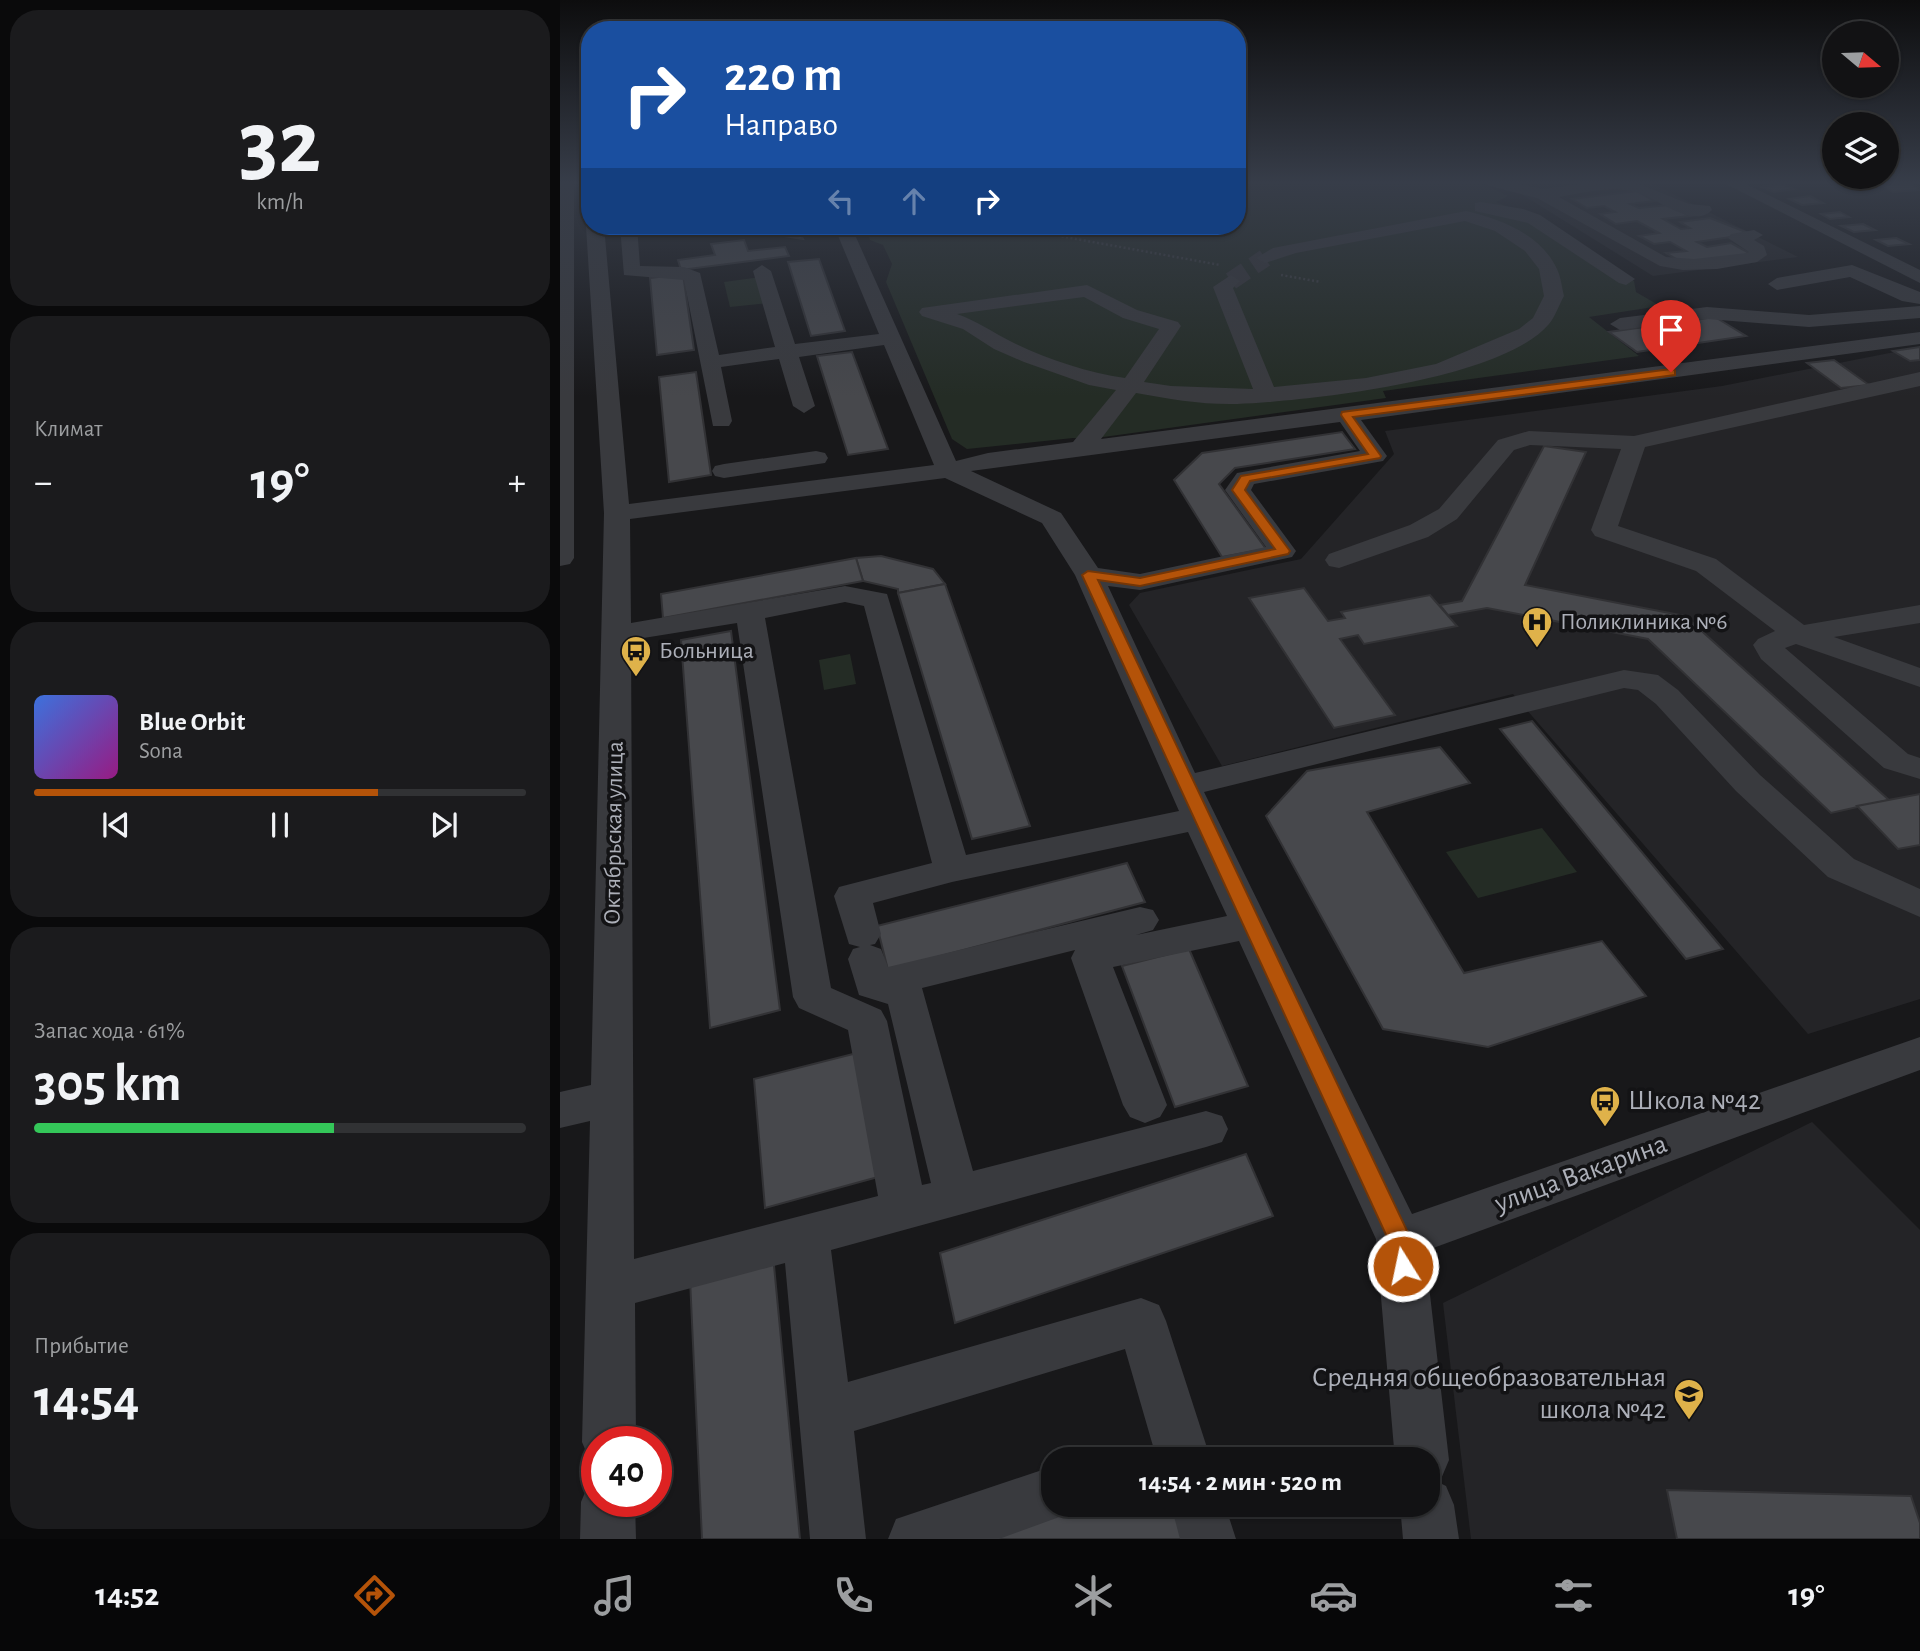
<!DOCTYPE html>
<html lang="ru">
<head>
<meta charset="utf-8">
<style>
	body { margin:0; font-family:"Alegreya Sans",sans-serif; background:#1b1b1d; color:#f1f3f6; height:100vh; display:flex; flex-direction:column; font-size:26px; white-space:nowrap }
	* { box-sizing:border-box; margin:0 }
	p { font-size:23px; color:#9c9ea0 }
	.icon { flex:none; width:38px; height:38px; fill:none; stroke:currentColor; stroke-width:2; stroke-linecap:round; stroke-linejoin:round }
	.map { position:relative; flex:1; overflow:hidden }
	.sheet { display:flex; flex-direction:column; gap:10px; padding:10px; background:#0a0a0b; width:560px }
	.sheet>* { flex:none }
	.top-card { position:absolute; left:21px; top:21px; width:665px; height:214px; border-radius:28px; box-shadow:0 2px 5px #0004,0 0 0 2px #313234; background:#1a4fa0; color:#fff; overflow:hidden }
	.needle { width:46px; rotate:109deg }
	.buttons { position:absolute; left:1262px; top:21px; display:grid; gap:14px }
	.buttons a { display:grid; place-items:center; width:77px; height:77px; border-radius:50%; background:#121214; box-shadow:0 2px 5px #0004,0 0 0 2px #313234; font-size:35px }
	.speed { position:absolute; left:21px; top:1426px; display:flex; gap:14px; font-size:35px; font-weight:700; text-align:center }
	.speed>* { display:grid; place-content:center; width:91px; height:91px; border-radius:50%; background:#121214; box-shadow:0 2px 5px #0004,0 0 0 2px #313234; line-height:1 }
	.speed .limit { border:10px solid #d22; background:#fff; color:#111 }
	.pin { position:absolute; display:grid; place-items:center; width:60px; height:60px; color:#fff; margin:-72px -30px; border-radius:50% 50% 50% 0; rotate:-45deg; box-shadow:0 0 7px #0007 }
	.pin .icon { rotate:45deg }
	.me { position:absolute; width:77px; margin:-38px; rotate:350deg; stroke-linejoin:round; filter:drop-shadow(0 0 5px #0008) }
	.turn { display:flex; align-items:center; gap:24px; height:147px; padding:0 28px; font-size:32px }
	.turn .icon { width:91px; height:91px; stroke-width:2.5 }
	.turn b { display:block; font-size:49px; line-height:60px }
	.lanes { display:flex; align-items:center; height:66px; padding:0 28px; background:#0003; justify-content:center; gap:35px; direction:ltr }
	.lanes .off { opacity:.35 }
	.big { font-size:52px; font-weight:700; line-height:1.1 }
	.sheet .tile { flex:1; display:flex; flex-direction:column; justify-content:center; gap:10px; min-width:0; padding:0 24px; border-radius:28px; background:#1b1b1d }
	.sheet .dial { align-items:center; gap:0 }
	.dial b { font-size:91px; line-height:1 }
	.song { display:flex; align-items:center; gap:21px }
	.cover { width:84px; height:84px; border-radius:10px; background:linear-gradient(135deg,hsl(220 70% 55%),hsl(310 70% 35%)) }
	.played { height:7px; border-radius:4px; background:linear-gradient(90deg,#b45309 70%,#313234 70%) }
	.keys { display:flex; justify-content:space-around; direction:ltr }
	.heat { display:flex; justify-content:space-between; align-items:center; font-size:38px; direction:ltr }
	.charge { height:10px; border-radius:5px; background:linear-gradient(90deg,#34c759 61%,#313234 0) }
	.trip { position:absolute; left:481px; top:1447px; width:399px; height:70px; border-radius:28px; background:#121214; box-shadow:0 2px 5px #0004,0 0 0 2px #313234; font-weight:700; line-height:70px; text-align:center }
	.menu { display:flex; height:112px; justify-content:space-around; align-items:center; background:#070708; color:#9c9ea0 }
	.menu .icon { width:49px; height:49px }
	.menu .on { color:#b45309 }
	.menu b { font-size:32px; color:#f1f3f6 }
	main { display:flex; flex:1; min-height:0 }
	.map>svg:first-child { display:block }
	.built { fill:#242427 }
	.green { fill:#242c25 }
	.building { fill:#47484c; stroke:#323235; stroke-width:2 }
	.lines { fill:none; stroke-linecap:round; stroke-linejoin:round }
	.minor-tunnel { stroke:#36363a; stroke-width:18; stroke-dasharray:18 9; stroke-linecap:butt }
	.path { stroke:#3f4145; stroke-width:2.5; stroke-dasharray:2 2.5; stroke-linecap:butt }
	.minor { fill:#393a3e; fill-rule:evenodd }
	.route { fill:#b45309; stroke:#753606; stroke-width:2 }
	.labels { text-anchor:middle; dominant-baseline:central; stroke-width:7; stroke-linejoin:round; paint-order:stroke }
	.poi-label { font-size:24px; fill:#acafb8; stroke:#131315; text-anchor:start }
	.street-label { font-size:24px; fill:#acafb8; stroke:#131315 }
	.near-poi-label { font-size:28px; fill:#acafb8; stroke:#131315; text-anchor:start }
	.near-street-label { font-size:28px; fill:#acafb8; stroke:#131315 }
</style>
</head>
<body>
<main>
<section class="sheet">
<div class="tile dial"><b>32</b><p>km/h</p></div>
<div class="tile"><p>Климат</p>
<div class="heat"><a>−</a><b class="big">19°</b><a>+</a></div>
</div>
<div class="tile">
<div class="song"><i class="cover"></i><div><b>Blue Orbit</b><p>Sona</p></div></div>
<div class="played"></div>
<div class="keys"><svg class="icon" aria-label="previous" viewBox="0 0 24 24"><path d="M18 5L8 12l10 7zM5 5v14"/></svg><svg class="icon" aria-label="pause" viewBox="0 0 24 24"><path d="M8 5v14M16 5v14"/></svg><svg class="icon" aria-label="next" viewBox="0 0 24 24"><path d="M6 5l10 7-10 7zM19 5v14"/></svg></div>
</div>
<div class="tile"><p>Запас хода · 61%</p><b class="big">305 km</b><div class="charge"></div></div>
<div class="tile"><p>Прибытие</p><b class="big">14:54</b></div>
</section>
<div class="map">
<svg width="1360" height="1539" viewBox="0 0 1360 1539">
	<rect width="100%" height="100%" fill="#18181a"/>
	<g class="built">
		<path d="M942 182H1089L1238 257 1093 276Z"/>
		<path d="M1360 347V999L1248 1034 953 694 662 766 569 605 580 593 741 559 834 454 825 431 1162 386Z"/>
		<path d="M1252 1122 1360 1230V1539H911L883 1303Z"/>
	</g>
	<g class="green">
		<path d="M677 182 923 184 948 196 936 202 992 225 1074 281 1076 292 1100 306 1029 317 1079 356 823 391 826 398 529 439 513 438 407 449 392 439 326 282 332 264 323 245 310 240 308 232 325 230V226H677Z"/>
		<path d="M201 277 208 303 170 307 164 282Z"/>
		<path d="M290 654 296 684 264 690 259 660Z"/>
		<path d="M982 828 1017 872 918 898 886 852Z"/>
	</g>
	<g class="building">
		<path d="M1351 183 1360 190 1333 192 1321 185Z"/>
		<path d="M1222 184 1234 189 1214 192 1201 187Z"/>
		<path d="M1077 191 1094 201 1070 204 1079 208 1109 205 1130 216 1103 219 1121 229 1130 228 1120 222 1150 218 1191 234 1137 242 1147 247 1171 243 1191 254 1123 263 1106 253 1126 251 1110 242 1094 244 1079 236 1099 233 1077 221 1056 224 1040 214 1055 212 1044 206 1027 208 1012 199Z"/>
		<path d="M1250 196 1263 203 1242 205 1229 199Z"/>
		<path d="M1280 212 1289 217 1270 219 1261 214Z"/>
		<path d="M1303 224 1315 230 1294 232 1281 226Z"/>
		<path d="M160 226H236L243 239Z"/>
		<path d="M1336 238 1349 244 1328 246 1316 240Z"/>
		<path d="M184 240 188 251 225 247 229 256 121 270 118 260 155 255 151 244Z"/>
		<path d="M259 259 285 331 251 336 228 262Z"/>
		<path d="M123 274 134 350 97 355 90 278Z"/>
		<path d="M1155 317 1186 336 1077 352 1049 332Z"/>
		<path d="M1360 347V360L1350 361 1333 351Z"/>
		<path d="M292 352 328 449 288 455 257 356Z"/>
		<path d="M1274 360 1309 385 1281 388 1247 363Z"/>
		<path d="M136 372 151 475 109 482 99 377Z"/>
		<path d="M782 432 795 449 675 468 659 484 706 549 662 557 614 480 642 453Z"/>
		<path d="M984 446 1026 452 965 585 1125 616 1329 800 1271 813 1088 639 927 608 888 615 880 605 902 601Z"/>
		<path d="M321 556 373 569 385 584 338 593V589L303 581 296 558Z"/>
		<path d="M296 558 303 581 103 618 101 594Z"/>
		<path d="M385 584 470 826 412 839 338 593Z"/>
		<path d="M744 588 768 621 785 618 781 612 870 595 897 626 804 644 798 635 780 639 835 715 774 728 689 598Z"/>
		<path d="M171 631 220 1010 150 1028 121 640Z"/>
		<path d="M972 721 1163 949 1126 959 940 729Z"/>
		<path d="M880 747 910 783 807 812 904 973 1042 941 1086 996 928 1047 823 1029 706 816 747 771Z"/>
		<path d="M1360 794V845L1338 849 1297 806Z"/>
		<path d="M567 863 585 902 328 970 317 926Z"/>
		<path d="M629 949 688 1086 615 1107 562 966Z"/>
		<path d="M297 1053 318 1177 205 1208 194 1079Z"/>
		<path d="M686 1154 713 1216 395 1323 380 1253Z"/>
		<path d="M213 1255 240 1539H142L130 1279Z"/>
		<path d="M1107 1490 1351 1496 1360 1523V1539H1117Z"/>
		<path d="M532 1505H626L635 1539H421Z"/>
	</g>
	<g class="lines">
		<path class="minor-tunnel" d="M671 281 705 258"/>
		<g class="path">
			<path d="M444 226 660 265"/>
			<path d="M721 275 761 282"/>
		</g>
		<g class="minor">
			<path d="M0 182H14V558L10 564 0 566Z"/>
			<path d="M924 182H951L983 189 1035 182H1074L1129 204 1150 206 1152 210C1133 230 1096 197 1076 192 1052 185 1023 193 999 197L1106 257 1134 259 1187 253 1189 252 1168 238 1171 234 1194 230 1203 235 1194 240 1204 246 1207 255 1197 262 1157 269 1123 270 1100 266 977 198 926 185Z"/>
			<path d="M1162 182H1182L1360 270V283Z"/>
			<path d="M921 202 963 209 980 215 1075 279 1066 285 1059 283 968 223 915 211V203Z"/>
			<path d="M906 211C940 219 981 234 997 269 1001 277 1002 288 1004 296 999 305 995 317 989 324 942 380 749 401 677 404 644 405 609 399 576 393L541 439 1360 332V344L801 420 827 456 823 461 694 484 691 490 736 551 732 557 580 590 548 586 635 773 1064 670 1098 675 1118 690 1200 775 1294 859 1360 889V917L1268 877 1176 791 1096 704 1078 690 1064 688 644 792 852 1214 1360 1037V1070L865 1251 889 1460 881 1479 876 1481 886 1486 894 1505 899 1539H843L840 1505H868V1460H835L816 1239 679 941 553 967 607 1105 600 1117 585 1123 570 1117 563 1105 511 958 515 950 362 988 413 1171 646 1111 662 1116 668 1129 662 1142 646 1147 271 1250 288 1382 581 1298 599 1305 606 1321 651 1460H597L565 1349 294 1431 306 1539H250L225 1263 75 1303 76 1442H37V1463L30 1461 22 1442 30 1121 0 1128V1092L31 1085 44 513 26 226 29 222 30 226H44L69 504 374 465 324 345 239 357 255 406 244 413 233 406 219 359 161 367 172 421 169 426H153L124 280 64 275 60 226H77L80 266 124 267 140 273 159 355 215 347 193 271 202 265 211 271 235 344 319 334 274 226H291L396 461 428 453 513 442 556 390 529 385 464 362 434 349 403 329 362 316 359 312 362 308 527 285 577 310 618 322 621 326 584 382 611 386 693 389 653 287 671 275 680 281 673 288 714 387 806 378 876 364 959 329 973 318 984 296 979 269 965 251 935 231 905 221 736 253 705 263 696 258 713 248ZM524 297 563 318 599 329 565 378C526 372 486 359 450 341 432 332 417 321 397 314ZM780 422 800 451 677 473 665 490 706 547 580 574 538 568 501 513 411 471ZM385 478 482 523 515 575 619 811 406 855 327 594 285 586 71 623 70 519ZM285 602 304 606 372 863 279 887 274 896 289 944 300 947 293 949 288 959 299 995 328 1004 371 1183 362 1185 327 1021 321 1010 271 988 205 618ZM177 623 233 997 239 1008 288 1030 318 1196 74 1259 71 640ZM628 832 667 916 576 935 593 930 599 920 593 910 580 907 328 967 321 949 310 945 315 944 321 934 313 903 392 882Z"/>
			<path d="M1292 265 1360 292V304L1342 301 1290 277 1217 290 1208 284 1217 278Z"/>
			<path d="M1360 306V318L1249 327 1147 319 1060 330 1050 324 1060 318 1147 307 1249 315Z"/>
			<path d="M1360 372V386L1085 447 1058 526 1156 559 1244 625 1360 605V623L1274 637 1360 668V687L1236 644 1225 648 1348 754 1360 758V779L1324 768 1201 659 1193 645 1198 639 1215 631 1136 571 1035 536 1031 530 1061 449 970 445 954 450 897 519 868 537 779 568 769 566 765 560 769 554 850 525 879 509 938 440 969 431 1074 436Z"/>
			<path d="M256 451 265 453 268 458 265 463 164 478 155 476 152 471 155 466 164 464Z"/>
			<path d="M494 1466V1505H516L513 1512 439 1539H328L336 1519Z"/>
			<path d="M37 1479V1502H75L76 1539H20L21 1502 29 1483Z"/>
			<path d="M611 1505H665L676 1539H620Z"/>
		</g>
	</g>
	<linearGradient id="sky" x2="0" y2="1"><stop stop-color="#0d0d0e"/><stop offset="0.46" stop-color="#373d49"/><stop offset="1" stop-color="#373d49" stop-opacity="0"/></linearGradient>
	<rect width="1360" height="397" fill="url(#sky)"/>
	<path class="route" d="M1111 369 1115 370V375L793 417 821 456 820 458 690 481 685 490 730 551 728 554 580 586 538 580 851 1239 854 1266 851 1274 843 1277 835 1274 828 1239 522 575 528 571 580 578 715 549 672 490 681 476 808 454 781 415 782 412Z"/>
	<defs>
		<g id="hospital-pin" transform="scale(1.575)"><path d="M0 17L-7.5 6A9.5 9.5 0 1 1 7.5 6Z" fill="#dfb24a" stroke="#131315"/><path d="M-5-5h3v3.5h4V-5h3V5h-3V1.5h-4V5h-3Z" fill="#111"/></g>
		<g id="bus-pin" transform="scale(1.575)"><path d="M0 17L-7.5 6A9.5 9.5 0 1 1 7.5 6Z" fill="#dfb24a" stroke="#131315"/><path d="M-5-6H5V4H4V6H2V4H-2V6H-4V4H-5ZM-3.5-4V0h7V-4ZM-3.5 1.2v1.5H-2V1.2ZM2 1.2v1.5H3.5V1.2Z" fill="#111"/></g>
		<g id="school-pin" transform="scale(1.575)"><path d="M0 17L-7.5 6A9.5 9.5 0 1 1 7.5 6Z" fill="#dfb24a" stroke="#131315"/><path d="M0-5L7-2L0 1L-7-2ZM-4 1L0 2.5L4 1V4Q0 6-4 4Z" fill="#111"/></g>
	</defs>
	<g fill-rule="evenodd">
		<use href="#hospital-pin" x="977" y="622"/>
		<use href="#bus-pin" x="76" y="651"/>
		<use href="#bus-pin" x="1045" y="1101"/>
		<use href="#school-pin" x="1129" y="1394"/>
	</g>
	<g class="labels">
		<g class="poi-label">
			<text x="1000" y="622">Поликлиника №6</text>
			<text x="99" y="651">Больница</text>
		</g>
		<g class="street-label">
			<text transform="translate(54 833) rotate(-89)">Октябрьская улица</text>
		</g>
		<g class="near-poi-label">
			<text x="1068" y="1101">Школа №42</text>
			<text x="1106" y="1378" text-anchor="end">Средняя общеобразовательная<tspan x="1106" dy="32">школа №42</tspan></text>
		</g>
		<g class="near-street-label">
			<text transform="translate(1021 1174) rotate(-20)">улица Вакарина</text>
		</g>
	</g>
</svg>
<div class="buttons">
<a><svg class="needle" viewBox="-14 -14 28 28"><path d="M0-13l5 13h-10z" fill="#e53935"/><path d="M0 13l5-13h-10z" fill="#9c9ea0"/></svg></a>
<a><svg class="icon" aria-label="layers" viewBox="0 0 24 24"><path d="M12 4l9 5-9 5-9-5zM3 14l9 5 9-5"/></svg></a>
</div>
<div class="speed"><div class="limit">40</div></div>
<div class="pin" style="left:1111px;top:372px;background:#d93025"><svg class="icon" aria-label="arrive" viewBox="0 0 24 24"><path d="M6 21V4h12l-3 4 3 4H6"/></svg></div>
<svg class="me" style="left:843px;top:1266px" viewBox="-20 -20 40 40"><circle r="17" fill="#b45309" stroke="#fff" stroke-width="3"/><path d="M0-11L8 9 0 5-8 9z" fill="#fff"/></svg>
<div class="trip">14:54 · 2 мин · 520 m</div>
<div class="top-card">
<div class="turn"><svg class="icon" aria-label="right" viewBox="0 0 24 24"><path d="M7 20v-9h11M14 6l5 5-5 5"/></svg><div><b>220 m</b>Направо</div></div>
<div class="lanes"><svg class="icon off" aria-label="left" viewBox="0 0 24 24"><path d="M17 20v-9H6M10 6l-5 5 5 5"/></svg><svg class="icon off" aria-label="ahead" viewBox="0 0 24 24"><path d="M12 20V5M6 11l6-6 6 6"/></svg><svg class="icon" aria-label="right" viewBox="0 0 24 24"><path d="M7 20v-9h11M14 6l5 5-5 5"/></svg></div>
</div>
</div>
</main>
<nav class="menu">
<b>14:52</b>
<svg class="icon on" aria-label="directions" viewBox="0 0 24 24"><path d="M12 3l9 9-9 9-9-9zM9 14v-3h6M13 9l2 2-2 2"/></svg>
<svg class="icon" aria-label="music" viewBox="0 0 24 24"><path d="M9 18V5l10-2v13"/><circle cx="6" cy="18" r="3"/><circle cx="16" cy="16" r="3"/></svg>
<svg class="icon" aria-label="phone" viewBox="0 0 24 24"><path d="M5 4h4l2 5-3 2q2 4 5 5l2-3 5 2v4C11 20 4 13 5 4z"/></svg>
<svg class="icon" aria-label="climate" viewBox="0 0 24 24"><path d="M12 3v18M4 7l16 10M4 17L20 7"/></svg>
<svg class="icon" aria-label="car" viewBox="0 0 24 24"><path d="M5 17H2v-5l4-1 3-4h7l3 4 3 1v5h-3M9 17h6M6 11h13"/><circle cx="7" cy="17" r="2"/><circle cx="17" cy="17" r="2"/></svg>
<svg class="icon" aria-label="filters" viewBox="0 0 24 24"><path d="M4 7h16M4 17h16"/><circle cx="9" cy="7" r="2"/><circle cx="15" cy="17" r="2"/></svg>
<b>19°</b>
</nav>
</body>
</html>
